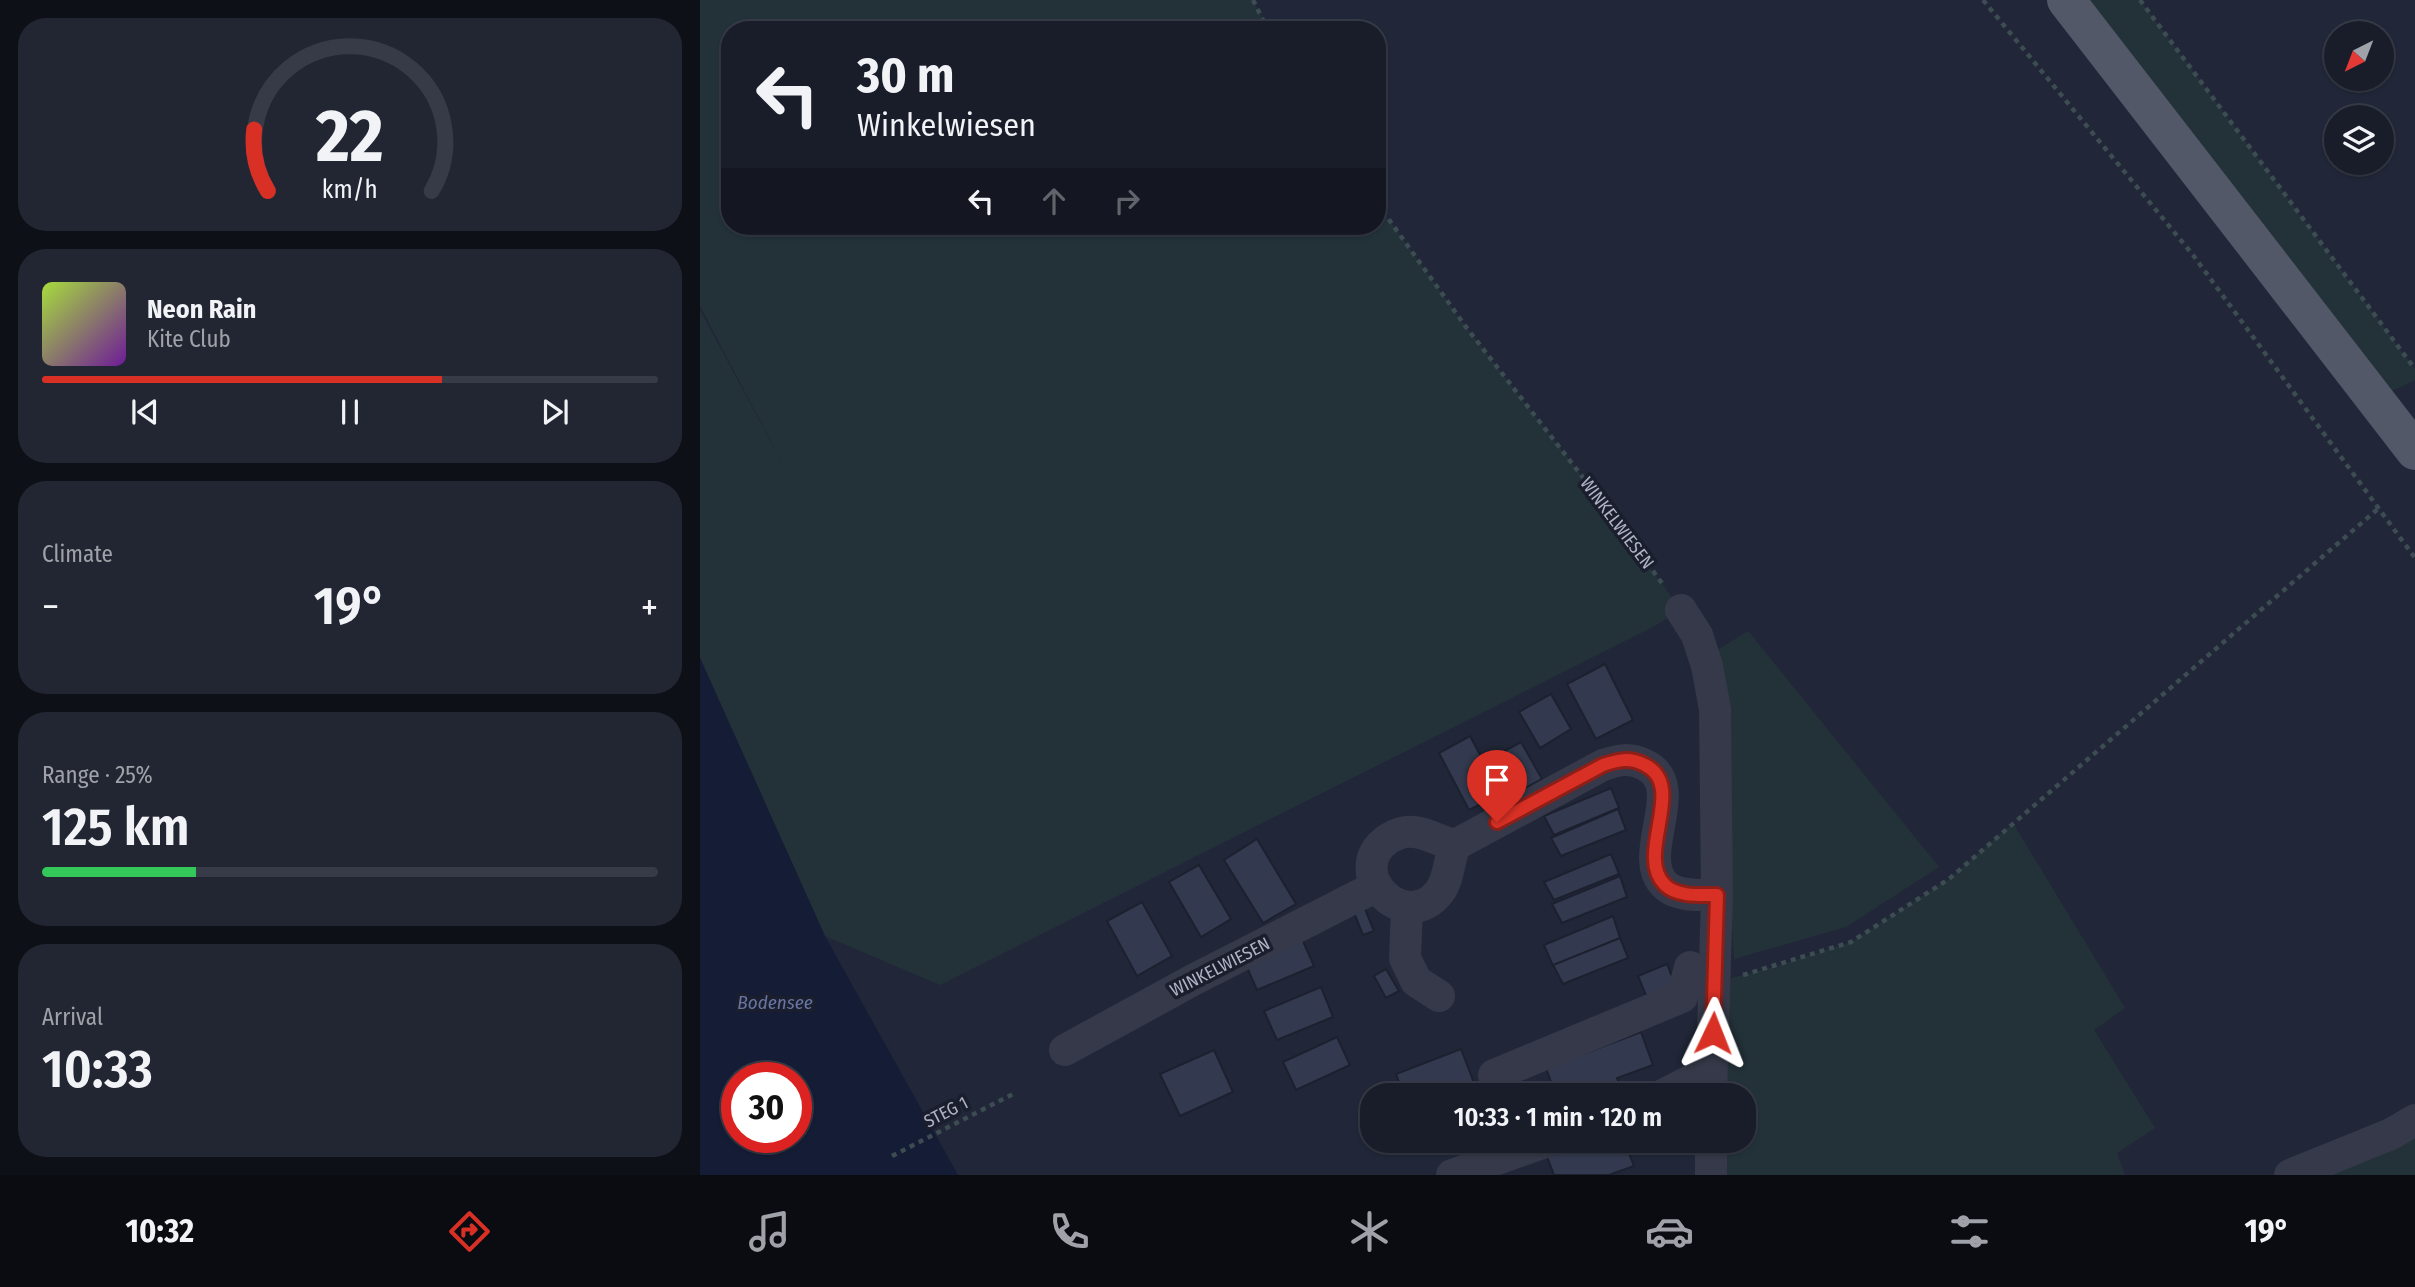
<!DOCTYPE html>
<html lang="en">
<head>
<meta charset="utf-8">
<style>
	body { margin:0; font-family:"Fira Sans Condensed",sans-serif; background:#222632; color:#f1f3f6; height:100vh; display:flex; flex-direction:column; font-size:26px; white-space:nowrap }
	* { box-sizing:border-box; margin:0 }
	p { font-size:23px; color:#9fa2a8 }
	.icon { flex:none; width:38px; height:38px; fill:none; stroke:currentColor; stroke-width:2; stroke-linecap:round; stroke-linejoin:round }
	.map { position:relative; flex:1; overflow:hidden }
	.drawer { display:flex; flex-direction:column; gap:18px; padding:18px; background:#0e1017; width:700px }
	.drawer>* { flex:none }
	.hud { position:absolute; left:21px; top:21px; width:665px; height:214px; border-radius:28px; box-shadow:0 2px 5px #0004,0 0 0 2px #373b47; background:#191d2a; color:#f1f3f6; overflow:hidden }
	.needle { width:46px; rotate:222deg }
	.tools { position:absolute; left:1624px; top:21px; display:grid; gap:14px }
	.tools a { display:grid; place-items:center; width:70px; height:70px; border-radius:50%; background:#191d2a; box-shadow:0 2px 5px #0004,0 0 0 2px #373b47; font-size:35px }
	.speed { position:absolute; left:21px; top:1062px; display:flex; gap:14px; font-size:35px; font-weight:700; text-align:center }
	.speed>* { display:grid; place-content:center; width:91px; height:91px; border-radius:50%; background:#191d2a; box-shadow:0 2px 5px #0004,0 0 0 2px #373b47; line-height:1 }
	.speed .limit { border:10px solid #d22; background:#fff; color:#111 }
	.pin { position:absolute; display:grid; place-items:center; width:60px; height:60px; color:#fff; margin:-72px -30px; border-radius:50% 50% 50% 0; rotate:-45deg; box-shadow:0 0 7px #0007 }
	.pin .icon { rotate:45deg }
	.me { position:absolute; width:77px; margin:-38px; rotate:2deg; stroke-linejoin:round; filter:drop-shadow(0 0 5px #0008) }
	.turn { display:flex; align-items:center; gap:24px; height:147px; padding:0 21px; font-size:32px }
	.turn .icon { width:91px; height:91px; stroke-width:2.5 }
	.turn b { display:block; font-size:49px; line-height:60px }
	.lanes { display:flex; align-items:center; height:66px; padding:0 21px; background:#0003; justify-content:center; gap:35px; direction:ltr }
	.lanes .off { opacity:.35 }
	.big { font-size:52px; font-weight:600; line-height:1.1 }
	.drawer .tile { flex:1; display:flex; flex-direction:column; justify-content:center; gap:10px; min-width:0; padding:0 24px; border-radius:28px; background:#222632 }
	.drawer .dial { align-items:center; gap:0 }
	.dial svg { height:182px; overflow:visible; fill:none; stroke:#373b47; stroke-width:7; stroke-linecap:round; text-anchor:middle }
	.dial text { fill:#f1f3f6; stroke:none }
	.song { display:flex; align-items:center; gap:21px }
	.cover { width:84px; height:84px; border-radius:10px; background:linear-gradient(135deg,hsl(80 70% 55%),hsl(280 70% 35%)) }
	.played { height:7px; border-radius:4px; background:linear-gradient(90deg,#d93025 65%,#373b47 65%) }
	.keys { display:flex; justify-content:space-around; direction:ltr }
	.heat { display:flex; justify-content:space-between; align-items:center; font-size:38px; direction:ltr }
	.charge { height:10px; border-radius:5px; background:linear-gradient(90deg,#34c759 25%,#373b47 0) }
	.trip { position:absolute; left:660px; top:1083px; width:396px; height:70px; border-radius:28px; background:#191d2a; box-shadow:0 2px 5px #0004,0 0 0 2px #373b47; font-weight:600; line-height:70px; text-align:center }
	.dock { display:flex; height:112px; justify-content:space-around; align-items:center; background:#0a0c11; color:#9fa2a8 }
	.dock .icon { width:49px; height:49px }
	.dock .selected { color:#d93025 }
	.dock b { font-size:32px; color:#f1f3f6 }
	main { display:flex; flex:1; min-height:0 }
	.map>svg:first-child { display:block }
	.green { fill:#233239 }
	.water { fill:#151c35; fill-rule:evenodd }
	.building { fill:#333a4f; stroke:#1c202f; stroke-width:2 }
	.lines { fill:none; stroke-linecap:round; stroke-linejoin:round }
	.path { stroke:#3c4c52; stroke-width:4.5; stroke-dasharray:5 5; stroke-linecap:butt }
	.minor { stroke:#353949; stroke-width:32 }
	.major { stroke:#535869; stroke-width:38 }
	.route-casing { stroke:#8d1f18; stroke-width:18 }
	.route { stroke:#d93025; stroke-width:12 }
	.labels { text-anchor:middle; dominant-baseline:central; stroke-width:7; stroke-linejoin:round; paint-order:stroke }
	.street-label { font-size:18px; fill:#afb3c5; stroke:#1a1e2d }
	.water-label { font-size:19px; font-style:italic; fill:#6876a4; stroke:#1a1e2d }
</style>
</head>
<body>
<main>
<section class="drawer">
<div class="tile dial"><svg viewBox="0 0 100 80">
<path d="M14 69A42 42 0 1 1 86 69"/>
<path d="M14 69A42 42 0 0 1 8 42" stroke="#d93025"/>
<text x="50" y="56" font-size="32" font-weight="700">22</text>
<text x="50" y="72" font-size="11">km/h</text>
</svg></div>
<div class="tile">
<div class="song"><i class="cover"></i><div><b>Neon Rain</b><p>Kite Club</p></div></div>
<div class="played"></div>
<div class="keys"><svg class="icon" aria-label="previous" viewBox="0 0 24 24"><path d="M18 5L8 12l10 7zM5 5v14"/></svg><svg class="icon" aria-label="pause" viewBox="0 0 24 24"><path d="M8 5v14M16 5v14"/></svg><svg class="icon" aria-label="next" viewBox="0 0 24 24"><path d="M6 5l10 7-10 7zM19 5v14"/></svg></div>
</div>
<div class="tile"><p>Climate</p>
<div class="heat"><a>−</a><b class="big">19°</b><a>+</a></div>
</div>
<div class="tile"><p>Range · 25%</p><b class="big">125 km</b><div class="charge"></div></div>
<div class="tile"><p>Arrival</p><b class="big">10:33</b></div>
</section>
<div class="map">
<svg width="1715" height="1175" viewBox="0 0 1715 1175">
	<rect width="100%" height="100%" fill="#212738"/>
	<g class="green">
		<path d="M0 0H553L568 30H30V226H677V203L766 327 909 511 981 610 951 628 240 985 125 936 0 658V310L88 474 0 306Z"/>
		<path d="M1366 0H1440L1715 369V380L1675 399Z"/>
		<path d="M1048 631 1239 867 1146 927 1034 959 1016 651Z"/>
		<path d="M1313 823 1425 1008 1394 1030 1455 1128 1417 1153 1425 1175H1011V1141H1043V1096L1011 1095 1015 982 1074 967 1151 942 1249 879Z"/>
		<path d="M1715 1120V1175H1590Z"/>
	</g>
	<path class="water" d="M0 658 125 936 258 1175H0ZM37 1078H96V1138H37Z"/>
	<g class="building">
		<path d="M905 664 933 720 896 739 867 684Z"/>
		<path d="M851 694 871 729 840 748 819 712Z"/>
		<path d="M770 736 801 794 769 810 739 753Z"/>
		<path d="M821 742 842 779 820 791 799 754Z"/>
		<path d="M911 788 919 808 854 835 844 816Z"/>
		<path d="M918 809 926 830 861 856 851 838Z"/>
		<path d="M557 839 596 904 563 923 524 860Z"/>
		<path d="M911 854 919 874 854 900 844 882Z"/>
		<path d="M499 865 531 919 501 937 469 882Z"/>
		<path d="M920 876 927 897 862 923 852 904Z"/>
		<path d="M442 902 472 956 437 976 407 921Z"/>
		<path d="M663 904 674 931 663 935 652 908Z"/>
		<path d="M913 916 920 938 853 966 844 945Z"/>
		<path d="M920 938 928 958 863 984 853 965Z"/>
		<path d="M602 939 614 966 557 990 545 963Z"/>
		<path d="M967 964 976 987 947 998 938 976Z"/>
		<path d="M686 969 699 991 686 998 674 976Z"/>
		<path d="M621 987 633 1017 577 1040 564 1011Z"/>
		<path d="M941 1032 953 1065 917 1078 924 1096H856L846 1068Z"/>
		<path d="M637 1037 650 1065 596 1090 583 1062Z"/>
		<path d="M761 1049 776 1088 756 1096H704L696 1074Z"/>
		<path d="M514 1050 533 1092 480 1116 460 1074Z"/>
		<path d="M881 1141H924L934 1166 909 1175H854L846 1154Z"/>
	</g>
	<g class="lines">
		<g class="path">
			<path d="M553 0 568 30"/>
			<path d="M1283 0 1493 255 1715 558"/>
			<path d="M1440 0 1715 369"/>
			<path d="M677 203 766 327 909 511 964 586"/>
			<path d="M1043 975 1151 942 1249 879 1679 508"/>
			<path d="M192 1156 313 1094"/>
		</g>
		<g class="minor">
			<path d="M981 610 997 635 1007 666 1015 709 1017 895 1011 1096"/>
			<path d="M755 845C741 842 727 833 714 832 704 831 696 834 688 839 641 872 706 937 740 891 749 879 749 859 755 845L903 765C918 760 930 757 945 765 989 786 934 855 965 885 977 897 1001 895 1017 895"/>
			<path d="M707 907 705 958 716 981 739 996"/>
			<path d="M365 1050 493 980 677 886"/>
			<path d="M794 1075 982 997 990 967"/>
			<path d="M961 1096 998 1077H1011"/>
			<path d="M752 1175 848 1141"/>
			<path d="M1011 1175V1141"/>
			<path d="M1590 1175 1691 1134 1715 1120"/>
		</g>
		<path class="major" d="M1366 0 1715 451"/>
	</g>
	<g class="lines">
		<g class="route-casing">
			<path id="route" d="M797 822 903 765C918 760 930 757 945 765 988 786 934 855 965 885 977 897 1001 895 1017 895L1013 1033"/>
		</g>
		<use href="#route" class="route"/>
	</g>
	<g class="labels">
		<g class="street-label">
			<text transform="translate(917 523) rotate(53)">WINKELWIESEN</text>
			<text transform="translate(520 967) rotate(-27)">WINKELWIESEN</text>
			<text transform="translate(246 1112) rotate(-27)">STEG 1</text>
		</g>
		<g class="water-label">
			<text x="75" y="1002">Bodensee</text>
		</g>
	</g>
</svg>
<div class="tools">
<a><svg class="needle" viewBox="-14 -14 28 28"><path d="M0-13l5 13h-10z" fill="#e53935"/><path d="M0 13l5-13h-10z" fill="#9fa2a8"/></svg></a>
<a><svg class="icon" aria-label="layers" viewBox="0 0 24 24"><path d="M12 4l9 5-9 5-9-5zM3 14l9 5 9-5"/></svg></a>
</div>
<div class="speed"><div class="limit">30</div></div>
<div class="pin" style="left:797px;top:822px;background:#d93025"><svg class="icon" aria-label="arrive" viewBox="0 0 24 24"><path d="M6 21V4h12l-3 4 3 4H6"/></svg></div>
<svg class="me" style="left:1013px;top:1033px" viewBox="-20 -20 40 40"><path d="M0-17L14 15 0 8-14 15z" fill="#d93025" stroke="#fff" stroke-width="4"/></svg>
<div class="trip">10:33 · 1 min · 120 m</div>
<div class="hud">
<div class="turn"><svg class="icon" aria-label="left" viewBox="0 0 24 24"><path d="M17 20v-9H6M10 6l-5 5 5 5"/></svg><div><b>30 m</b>Winkelwiesen</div></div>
<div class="lanes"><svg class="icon" aria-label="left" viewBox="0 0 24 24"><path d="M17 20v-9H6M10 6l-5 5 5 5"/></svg><svg class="icon off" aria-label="ahead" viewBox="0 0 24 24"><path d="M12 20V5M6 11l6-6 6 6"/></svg><svg class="icon off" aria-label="right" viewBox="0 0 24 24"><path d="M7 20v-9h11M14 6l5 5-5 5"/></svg></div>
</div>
</div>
</main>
<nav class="dock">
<b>10:32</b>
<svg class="icon selected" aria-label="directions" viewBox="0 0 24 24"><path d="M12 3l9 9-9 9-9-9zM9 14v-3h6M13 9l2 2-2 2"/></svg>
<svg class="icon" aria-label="music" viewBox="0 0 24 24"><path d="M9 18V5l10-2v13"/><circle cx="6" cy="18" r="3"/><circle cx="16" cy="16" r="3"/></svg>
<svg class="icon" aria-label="phone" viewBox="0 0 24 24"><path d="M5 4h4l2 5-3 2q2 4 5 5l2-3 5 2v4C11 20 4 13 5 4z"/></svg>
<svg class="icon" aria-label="climate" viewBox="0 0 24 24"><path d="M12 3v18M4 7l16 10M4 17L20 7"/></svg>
<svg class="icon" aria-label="car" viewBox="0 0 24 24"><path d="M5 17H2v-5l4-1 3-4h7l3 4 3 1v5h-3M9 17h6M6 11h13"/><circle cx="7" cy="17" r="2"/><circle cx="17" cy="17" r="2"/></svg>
<svg class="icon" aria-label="filters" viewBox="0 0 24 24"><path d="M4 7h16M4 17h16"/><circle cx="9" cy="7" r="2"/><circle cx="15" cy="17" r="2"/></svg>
<b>19°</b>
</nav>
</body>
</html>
